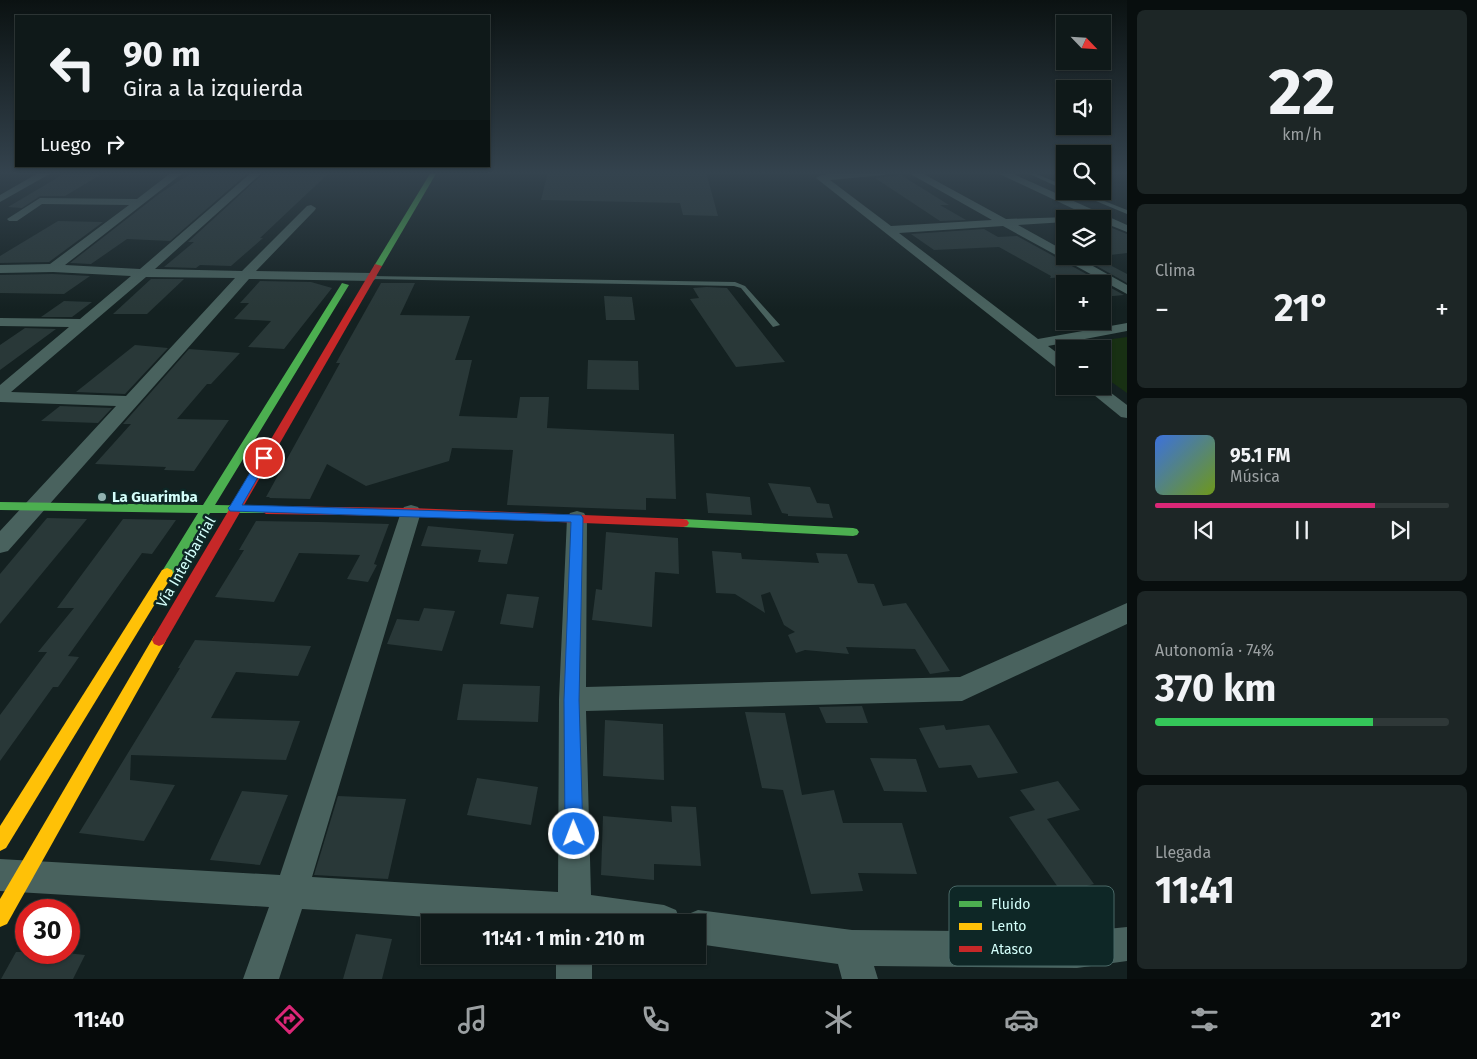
<!DOCTYPE html>
<html lang="es">
<head>
<meta charset="utf-8">
<style>
	body { margin:0; font-family:"Fira Sans",sans-serif; background:#1d2626; color:#f1f3f6; height:100vh; display:flex; flex-direction:column; font-size:19px; white-space:nowrap }
	* { box-sizing:border-box; margin:0 }
	p { font-size:16px; color:#9ba0a2 }
	.icon { flex:none; width:28px; height:28px; fill:none; stroke:currentColor; stroke-width:2; stroke-linecap:round; stroke-linejoin:round }
	.map { position:relative; flex:1; overflow:hidden }
	.sheet { display:flex; flex-direction:column; gap:10px; padding:10px; background:#080e0e; width:350px }
	.sheet>* { flex:none }
	.guide { position:absolute; left:15px; top:15px; width:475px; height:152px; border-radius:0px; box-shadow:0 1px 4px #0004,0 0 0 1px #2f3838; background:#0f1919; color:#f1f3f6; overflow:hidden }
	.needle { width:32px; rotate:115deg }
	.fabs { position:absolute; left:1056px; top:15px; display:grid; gap:10px }
	.fabs a { display:grid; place-items:center; width:55px; height:55px; border-radius:0px; background:#0f1919; box-shadow:0 1px 4px #0004,0 0 0 1px #2f3838; font-size:25px }
	.speed { position:absolute; left:15px; top:899px; display:flex; gap:10px; font-size:25px; font-weight:700; text-align:center }
	.speed>* { display:grid; place-content:center; width:65px; height:65px; border-radius:50%; background:#0f1919; box-shadow:0 1px 4px #0004,0 0 0 1px #2f3838; line-height:1 }
	.speed .limit { border:8px solid #d22; background:#fff; color:#111 }
	.pin { position:absolute; display:grid; place-items:center; width:42px; height:42px; color:#fff; margin:-21px; border:2px solid #fff; border-radius:50%; box-shadow:0 1px 5px #0007 }
	.me { position:absolute; width:55px; margin:-28px; rotate:359deg; stroke-linejoin:round; filter:drop-shadow(0 0 4px #0008) }
	.turn { display:flex; align-items:center; gap:18px; height:105px; padding:0 25px; font-size:22px }
	.turn .icon { width:65px; height:65px; stroke-width:2.5 }
	.turn b { display:block; font-size:35px; line-height:42px }
	.then { display:flex; align-items:center; height:48px; padding:0 25px; background:#0003; gap:10px; font-size:19px }
	.big { font-size:38px; font-weight:700; line-height:1.1 }
	.sheet .widget { flex:1; display:flex; flex-direction:column; justify-content:center; gap:8px; min-width:0; padding:0 18px; border-radius:8px; background:#1d2626 }
	.sheet .dial { align-items:center; gap:0 }
	.dial b { font-size:65px; line-height:1 }
	.song { display:flex; align-items:center; gap:15px }
	.cover { width:60px; height:60px; border-radius:8px; background:linear-gradient(135deg,hsl(220 70% 55%),hsl(80 70% 35%)) }
	.played { height:5px; border-radius:2px; background:linear-gradient(90deg,#db2777 75%,#2f3838 75%) }
	.keys { display:flex; justify-content:space-around; direction:ltr }
	.heat { display:flex; justify-content:space-between; align-items:center; font-size:28px; direction:ltr }
	.charge { height:8px; border-radius:4px; background:linear-gradient(90deg,#34c759 74%,#2f3838 0) }
	.trip { position:absolute; left:421px; top:914px; width:285px; height:50px; border-radius:0px; background:#0f1919; box-shadow:0 1px 4px #0004,0 0 0 1px #2f3838; font-weight:700; line-height:50px; text-align:center }
	.menu { display:flex; height:80px; justify-content:space-around; align-items:center; background:#060a0a; color:#9ba0a2 }
	.menu .icon { width:35px; height:35px }
	.menu .current { color:#db2777 }
	.menu b { font-size:22px; color:#f1f3f6 }
	main { display:flex; flex:1; min-height:0 }
	.map>svg:first-child { display:block }
	.green { fill:#183013 }
	.building { fill:#293838 }
	.lines { fill:none; stroke-linecap:round; stroke-linejoin:round }
	.lane { fill:#49625e; fill-rule:evenodd }
	.street { fill:#49625e; fill-rule:evenodd }
	.fast { fill:#4caf50; fill-rule:evenodd }
	.slow { fill:#ffc107; fill-rule:evenodd }
	.jam { fill:#c62828; fill-rule:evenodd }
	.route { fill:#1a73e8; stroke:#114b97 }
	.poi-dot { fill:#91b1af; stroke:#0e2726; stroke-width:2 }
	.labels { text-anchor:middle; dominant-baseline:central; stroke-width:5; stroke-linejoin:round; paint-order:stroke }
	.poi-label { font-size:15px; font-weight:bold; fill:#d4fffb; stroke:#0e2726; text-anchor:start }
	.street-label { font-size:15px; fill:#d4fffb; stroke:#0e2726 }
	.key { fill:#0e2726; stroke:#496866; stroke-width:1 }
	.key-label { font-size:14px; fill:#d4fffb }
</style>
</head>
<body>
<main>
<div class="map">
<svg width="1127" height="979" viewBox="0 0 1127 979">
	<rect width="100%" height="100%" fill="#142121"/>
	<path class="green" d="M1127 337V393L1103 376 1102 349H1065L1061 346Z"/>
	<g class="building">
		<path d="M67 172H105L65 196H40L22 208 8 207Z"/>
		<path d="M193 172H249L170 241 127 239 91 264 70 263 159 194Z"/>
		<path d="M265 172H330L260 238H263L231 266 200 265 196 268 164 267 194 242H188Z"/>
		<path d="M548 172H706L718 216 683 215 680 203 541 200Z"/>
		<path d="M901 175 949 205H940L966 220 940 221 875 178Z"/>
		<path d="M58 221 103 222 49 262 0 263V256Z"/>
		<path d="M1102 224 1127 234V253L1102 256Z"/>
		<path d="M984 229 998 237 1017 236 1090 276 1050 278 1051 276 999 247 934 250 911 234Z"/>
		<path d="M1079 256H1093L1127 274V283Z"/>
		<path d="M53 274 90 276 64 294 0 293V275Z"/>
		<path d="M151 279H184L147 314H113Z"/>
		<path d="M260 281 311 282 332 288 284 349 248 347 271 321 234 319 249 303H240Z"/>
		<path d="M381 283H415L400 315 470 316 455 360H472L459 416 517 418 520 397H549L547 428 674 434 676 499 646 498V510L507 505 513 450 452 448 449 461 366 486 327 464 310 499 269 498 270 497H266L340 363H336Z"/>
		<path d="M1102 283 1124 295 1102 297Z"/>
		<path d="M707 287 727 288 785 362 736 367 690 299 699 298 693 288Z"/>
		<path d="M604 296 632 297 635 320H606Z"/>
		<path d="M64 301 92 302 72 317H41Z"/>
		<path d="M25 328 56 329 0 370V345Z"/>
		<path d="M135 345 168 348 125 394 76 392Z"/>
		<path d="M189 349 240 353 211 384H207L177 419 229 420 194 471 164 470 166 467 95 464 131 424H123Z"/>
		<path d="M588 360 638 361 639 390 587 389Z"/>
		<path d="M60 406 112 408 98 423 41 421Z"/>
		<path d="M768 483 810 487 817 503 829 504 833 518 788 516V514L782 513Z"/>
		<path d="M706 493 750 497 752 515 708 513Z"/>
		<path d="M47 518 87 519 0 624V574Z"/>
		<path d="M123 519 176 520 152 554 142 553 68 656 79 657 58 687H53L0 761V715L47 652H38L74 608H57Z"/>
		<path d="M256 521 319 522 389 524 374 564 377 565 368 582 347 579 360 555 299 553 274 602 215 597 244 550H239Z"/>
		<path d="M428 526 514 534 507 564 478 562 481 550 421 546Z"/>
		<path d="M606 532 678 538 679 574 655 572 652 627 592 620 596 589 602 590Z"/>
		<path d="M712 551 741 553 742 559 819 563 816 553 847 554 858 583 874 584 883 606 906 603 950 671 930 674 915 649 846 647 849 654 805 650 796 653 788 635 795 632 784 625 770 592 761 595 765 613 735 594 716 593Z"/>
		<path d="M507 594 539 597 533 628 500 624Z"/>
		<path d="M424 608 455 611 442 651 387 644 397 619 419 621Z"/>
		<path d="M195 640 311 646 298 676 236 672 211 718 300 721 286 760 131 755 130 780 175 785 144 841 79 833 180 668H178Z"/>
		<path d="M463 684 540 686 538 722 457 720Z"/>
		<path d="M862 706 868 723H826L819 707Z"/>
		<path d="M745 712 785 713 802 795 834 790 843 823H902L917 874 858 873 863 891 811 894 783 790 762 788Z"/>
		<path d="M605 720 663 724 664 780 603 776Z"/>
		<path d="M944 725 946 730 989 725 1018 773 978 778 971 765 939 768 919 728Z"/>
		<path d="M870 758 916 759 927 792 884 791Z"/>
		<path d="M477 778 538 787 531 825 467 815Z"/>
		<path d="M1058 781 1080 810 1047 819 1094 884 1062 893 1009 817 1035 810 1020 790Z"/>
		<path d="M242 791 288 795 260 865 210 860Z"/>
		<path d="M338 796 406 799 388 879 314 875Z"/>
		<path d="M671 806 696 807 701 866 654 864V880L601 875 603 816 672 822Z"/>
		<path d="M356 934 392 939 382 979H343Z"/>
		<path d="M16 952H58L85 955 73 979H1Z"/>
	</g>
	<g class="lines">
		<g class="lane">
			<path d="M1025 172H1032L1065 186V190Z"/>
			<path d="M1072 191H1079L1127 210V214Z"/>
			<path d="M370 276 735 282 745 286 780 325 773 327 741 288 734 286 372 279 369 277Z"/>
		</g>
		<g class="street">
			<path d="M40 172H53L0 202V195Z"/>
			<path d="M172 172H184L65 265 140 269 252 172H263L155 269 242 271 307 206 311 205 316 208 315 210 256 271 372 273 379 277 372 281 249 279 8 551 0 553V531L116 406 0 402V385L69 327 0 326V318L80 319 131 276 53 272 0 273V265L50 264 129 205 42 204 17 221H9L7 219 40 198 137 199ZM146 277 235 278 126 396 11 392Z"/>
			<path d="M850 172H889L884 175 830 180 891 226 992 220 907 172H920L1006 219 1069 217 1070 219H1065V222L1018 225 1065 251V256H1075L1127 285V294L1003 226 899 233 1038 339 1127 323V331L1048 346 1065 359V372L1059 370 816 178 821 175Z"/>
			<path d="M995 172H1009L1127 225V232L1102 222V219H1095Z"/>
			<path d="M1083 386H1102L1127 405V418L1121 417Z"/>
			<path d="M411 505 418 507 421 512 312 877 558 892 559 699 567 518 570 513 577 511 584 513 587 518 586 687 960 677 1127 603V624L962 701 586 711 591 895 664 905 676 910 681 922H508L302 909 279 979H243L269 907 0 891V859L280 875 401 512 404 507Z"/>
			<path d="M698 910 852 930 1077 932 1127 927V961L1077 968 874 966 878 979H842L838 964 698 944V922H683L686 915Z"/>
			<rect x="556" y="955" width="36" height="24"/>
		</g>
		<g class="fast">
			<path d="M431 172H437L382 266 375 268 374 266Z"/>
			<path d="M342 283 349 285 215 505 266 506 270 507 272 510 270 513H210L172 576 167 578 162 576 161 573 198 513 0 510V502L203 505Z"/>
			<path d="M683 519 853 528 857 529 859 532 857 535 853 536 683 527 679 526 677 523 679 520Z"/>
		</g>
		<g class="slow">
			<path d="M167 568 172 570 173 573 172 576 6 848 0 851V826L162 570Z"/>
			<path d="M159 634 164 636 166 640 164 644 7 924 0 927V899L154 636Z"/>
		</g>
		<g class="jam">
			<path d="M375 264 382 266 164 644 159 646 154 644 152 640 154 636Z"/>
			<path d="M266 506 411 508 683 519 687 520 689 523 687 526 683 527 411 516 266 514 260 510Z"/>
		</g>
	</g>
	<linearGradient id="sky" x2="0" y2="1"><stop stop-color="#0b1212"/><stop offset="0.56" stop-color="#34434e"/><stop offset="1" stop-color="#34434e" stop-opacity="0"/></linearGradient>
	<rect width="1127" height="309" fill="url(#sky)"/>
	<path class="route" d="M264 455 269 458 242 505 581 515 583 518 579 700 583 834 581 840 574 843 568 840 565 834 564 700 571 522 230 511 228 508 230 506 260 456Z"/>
	<circle class="poi-dot" cx="102" cy="497" r="5"/>
	<g class="labels">
		<g class="poi-label">
			<text x="112" y="497">La Guarimba</text>
		</g>
		<g class="street-label">
			<text transform="translate(186 562) rotate(-60)">Vía Interbarrial</text>
		</g>
	</g>
	<rect x="949" y="886" width="165" height="80" rx="8" class="key"/>
	<rect x="959" y="901" width="23" height="6" fill="#4caf50"/>
	<rect x="959" y="923" width="23" height="7" fill="#ffc107"/>
	<rect x="959" y="946" width="23" height="6" fill="#c62828"/>
	<g class="key-label">
		<text x="991" y="909">Fluido</text>
		<text x="991" y="931">Lento</text>
		<text x="991" y="954">Atasco</text>
	</g>
</svg>
<div class="fabs">
<a><svg class="needle" viewBox="-14 -14 28 28"><path d="M0-13l5 13h-10z" fill="#e53935"/><path d="M0 13l5-13h-10z" fill="#9ba0a2"/></svg></a>
<a><svg class="icon" aria-label="sound" viewBox="0 0 24 24"><path d="M4 9h4l5-4v14l-5-4H4zM17 9q2 3 0 6"/></svg></a>
<a><svg class="icon" aria-label="search" viewBox="0 0 24 24"><circle cx="10" cy="10" r="6"/><path d="M15 15l6 6"/></svg></a>
<a><svg class="icon" aria-label="layers" viewBox="0 0 24 24"><path d="M12 4l9 5-9 5-9-5zM3 14l9 5 9-5"/></svg></a>
<a>+</a>
<a>−</a>
</div>
<div class="speed"><div class="limit">30</div></div>
<div class="pin" style="left:264px;top:458px;background:#d93025"><svg class="icon" aria-label="arrive" viewBox="0 0 24 24"><path d="M6 21V4h12l-3 4 3 4H6"/></svg></div>
<svg class="me" style="left:574px;top:834px" viewBox="-20 -20 40 40"><circle r="17" fill="#1a73e8" stroke="#fff" stroke-width="3"/><path d="M0-11L8 9 0 5-8 9z" fill="#fff"/></svg>
<div class="trip">11:41 · 1 min · 210 m</div>
<div class="guide">
<div class="turn"><svg class="icon" aria-label="left" viewBox="0 0 24 24"><path d="M17 20v-9H6M10 6l-5 5 5 5"/></svg><div><b>90 m</b>Gira a la izquierda</div></div>
<div class="then">Luego<svg class="icon" aria-label="right" viewBox="0 0 24 24"><path d="M7 20v-9h11M14 6l5 5-5 5"/></svg></div>
</div>
</div>
<section class="sheet">
<div class="widget dial"><b>22</b><p>km/h</p></div>
<div class="widget"><p>Clima</p>
<div class="heat"><a>−</a><b class="big">21°</b><a>+</a></div>
</div>
<div class="widget">
<div class="song"><i class="cover"></i><div><b>95.1 FM</b><p>Música</p></div></div>
<div class="played"></div>
<div class="keys"><svg class="icon" aria-label="previous" viewBox="0 0 24 24"><path d="M18 5L8 12l10 7zM5 5v14"/></svg><svg class="icon" aria-label="pause" viewBox="0 0 24 24"><path d="M8 5v14M16 5v14"/></svg><svg class="icon" aria-label="next" viewBox="0 0 24 24"><path d="M6 5l10 7-10 7zM19 5v14"/></svg></div>
</div>
<div class="widget"><p>Autonomía · 74%</p><b class="big">370 km</b><div class="charge"></div></div>
<div class="widget"><p>Llegada</p><b class="big">11:41</b></div>
</section>
</main>
<nav class="menu">
<b>11:40</b>
<svg class="icon current" aria-label="directions" viewBox="0 0 24 24"><path d="M12 3l9 9-9 9-9-9zM9 14v-3h6M13 9l2 2-2 2"/></svg>
<svg class="icon" aria-label="music" viewBox="0 0 24 24"><path d="M9 18V5l10-2v13"/><circle cx="6" cy="18" r="3"/><circle cx="16" cy="16" r="3"/></svg>
<svg class="icon" aria-label="phone" viewBox="0 0 24 24"><path d="M5 4h4l2 5-3 2q2 4 5 5l2-3 5 2v4C11 20 4 13 5 4z"/></svg>
<svg class="icon" aria-label="climate" viewBox="0 0 24 24"><path d="M12 3v18M4 7l16 10M4 17L20 7"/></svg>
<svg class="icon" aria-label="car" viewBox="0 0 24 24"><path d="M5 17H2v-5l4-1 3-4h7l3 4 3 1v5h-3M9 17h6M6 11h13"/><circle cx="7" cy="17" r="2"/><circle cx="17" cy="17" r="2"/></svg>
<svg class="icon" aria-label="filters" viewBox="0 0 24 24"><path d="M4 7h16M4 17h16"/><circle cx="9" cy="7" r="2"/><circle cx="15" cy="17" r="2"/></svg>
<b>21°</b>
</nav>
</body>
</html>
